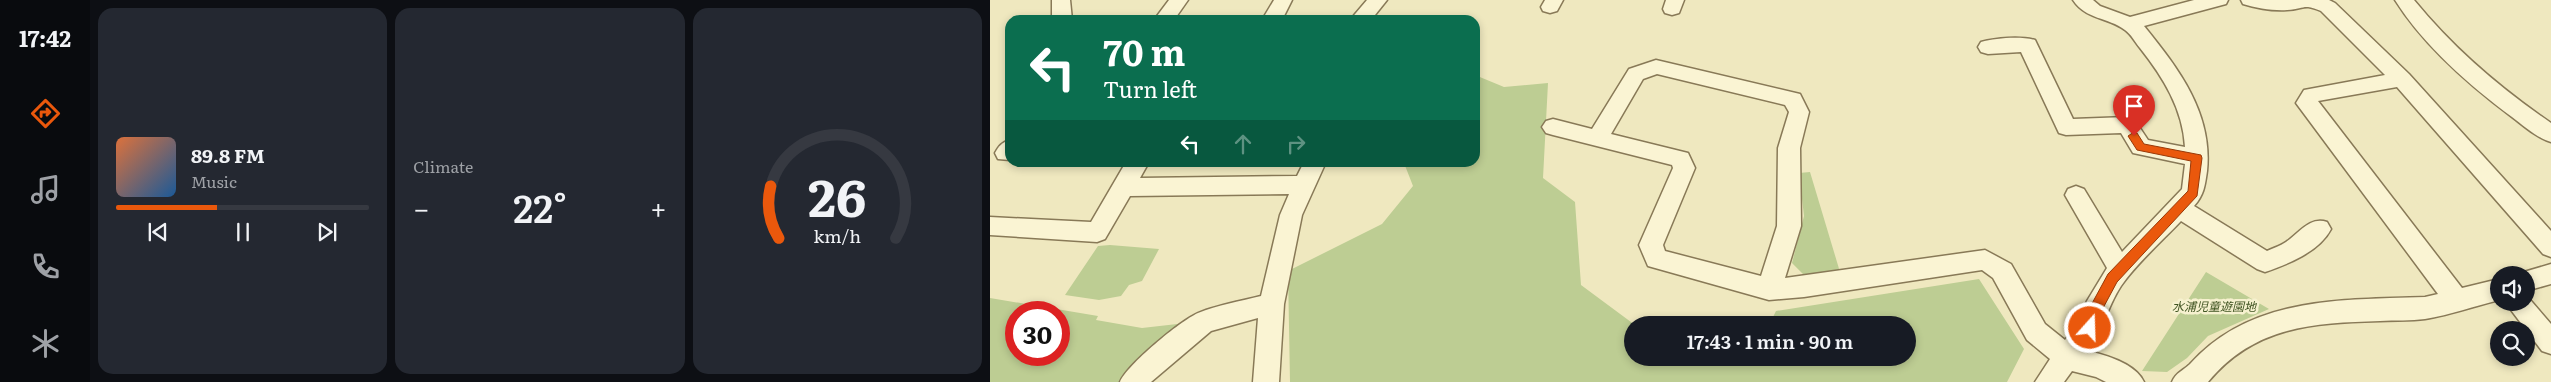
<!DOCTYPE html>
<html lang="en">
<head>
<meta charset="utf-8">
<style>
	body { margin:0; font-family:Literata,"Noto Sans JP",serif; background:#242831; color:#f1f3f6; height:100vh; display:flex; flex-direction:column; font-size:19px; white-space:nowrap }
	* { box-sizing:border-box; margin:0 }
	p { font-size:16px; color:#9ea1a6 }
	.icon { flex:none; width:28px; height:28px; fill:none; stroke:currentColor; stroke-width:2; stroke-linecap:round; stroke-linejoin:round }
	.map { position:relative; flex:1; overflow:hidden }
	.panel { display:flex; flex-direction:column; gap:8px; padding:8px; background:#0d0f14; width:900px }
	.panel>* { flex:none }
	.guide { position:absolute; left:15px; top:15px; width:475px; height:152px; border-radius:15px; box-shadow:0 2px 8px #0003; background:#0b6e4f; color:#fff; overflow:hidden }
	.fabs { position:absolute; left:1500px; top:266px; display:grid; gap:10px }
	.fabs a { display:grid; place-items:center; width:45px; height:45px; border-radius:50%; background:#171b24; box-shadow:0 2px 8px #0003; font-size:25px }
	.speed { position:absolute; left:15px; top:301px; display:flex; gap:10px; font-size:25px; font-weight:700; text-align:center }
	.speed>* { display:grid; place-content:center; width:65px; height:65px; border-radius:50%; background:#171b24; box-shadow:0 2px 8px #0003; line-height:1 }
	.speed .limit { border:8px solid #d22; background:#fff; color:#111 }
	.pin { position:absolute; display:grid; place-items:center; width:42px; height:42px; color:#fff; margin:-51px -21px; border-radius:50% 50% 50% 0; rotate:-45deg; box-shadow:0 0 5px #0007 }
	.pin .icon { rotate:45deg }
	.me { position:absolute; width:55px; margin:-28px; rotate:20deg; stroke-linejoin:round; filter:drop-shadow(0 0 4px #0008) }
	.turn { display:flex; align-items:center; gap:18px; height:105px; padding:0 15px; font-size:22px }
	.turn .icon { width:65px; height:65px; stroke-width:2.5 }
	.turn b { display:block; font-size:35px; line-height:42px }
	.lanes { display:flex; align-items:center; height:48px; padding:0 15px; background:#0003; justify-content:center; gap:25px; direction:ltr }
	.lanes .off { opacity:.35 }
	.big { font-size:38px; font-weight:600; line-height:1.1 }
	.panel .card { flex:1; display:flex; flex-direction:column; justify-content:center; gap:8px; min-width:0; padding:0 18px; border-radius:15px; background:#242831 }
	.panel .dial { align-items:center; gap:0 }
	.dial svg { height:130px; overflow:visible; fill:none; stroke:#363941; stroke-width:7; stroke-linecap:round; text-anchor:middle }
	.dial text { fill:#f1f3f6; stroke:none }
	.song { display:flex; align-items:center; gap:15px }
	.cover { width:60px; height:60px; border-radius:8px; background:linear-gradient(135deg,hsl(20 70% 55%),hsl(210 70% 35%)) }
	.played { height:5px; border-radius:2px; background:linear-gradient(90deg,#ea580c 40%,#363941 40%) }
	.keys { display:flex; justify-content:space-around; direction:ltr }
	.heat { display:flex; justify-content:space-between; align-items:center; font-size:28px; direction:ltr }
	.panel .tiles { flex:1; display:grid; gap:8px; grid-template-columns:repeat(3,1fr) }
	.trip { position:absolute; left:634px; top:316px; width:292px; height:50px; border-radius:25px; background:#171b24; box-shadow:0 2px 8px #0003; font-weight:600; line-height:50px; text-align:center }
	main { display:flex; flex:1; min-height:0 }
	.tab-bar { display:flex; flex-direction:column; width:90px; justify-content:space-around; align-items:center; background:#090b0e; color:#9ea1a6 }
	.tab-bar .icon { width:35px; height:35px }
	.tab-bar .on { color:#ea580c }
	.tab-bar b { font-size:22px; color:#f1f3f6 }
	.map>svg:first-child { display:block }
	.green { fill:#bdcd93; fill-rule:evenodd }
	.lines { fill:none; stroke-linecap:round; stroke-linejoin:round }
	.street-casing { stroke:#887957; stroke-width:3 }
	.street { fill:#faf4d3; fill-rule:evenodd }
	.route { fill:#ea580c; stroke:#983908 }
	.labels { text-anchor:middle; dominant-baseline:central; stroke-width:5; stroke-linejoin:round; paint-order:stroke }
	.park-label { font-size:12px; font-style:italic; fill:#405422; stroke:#f6f1cf }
</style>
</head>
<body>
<main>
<nav class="tab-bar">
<b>17:42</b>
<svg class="icon on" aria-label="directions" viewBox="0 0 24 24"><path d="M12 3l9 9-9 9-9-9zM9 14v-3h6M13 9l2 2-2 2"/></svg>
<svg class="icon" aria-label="music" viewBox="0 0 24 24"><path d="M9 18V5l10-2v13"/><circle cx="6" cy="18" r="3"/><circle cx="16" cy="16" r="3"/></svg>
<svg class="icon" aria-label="phone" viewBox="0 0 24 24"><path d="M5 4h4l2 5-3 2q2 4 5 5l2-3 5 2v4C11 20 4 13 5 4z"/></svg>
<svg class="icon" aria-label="climate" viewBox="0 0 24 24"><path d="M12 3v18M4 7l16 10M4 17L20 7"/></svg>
</nav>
<section class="panel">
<div class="tiles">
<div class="card">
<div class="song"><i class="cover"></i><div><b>89.8 FM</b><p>Music</p></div></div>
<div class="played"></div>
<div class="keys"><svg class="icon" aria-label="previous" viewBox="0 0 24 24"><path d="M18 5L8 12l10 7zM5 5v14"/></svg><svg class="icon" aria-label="pause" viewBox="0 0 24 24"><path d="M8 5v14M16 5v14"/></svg><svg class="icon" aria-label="next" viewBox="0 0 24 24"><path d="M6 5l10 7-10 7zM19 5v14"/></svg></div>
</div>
<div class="card"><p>Climate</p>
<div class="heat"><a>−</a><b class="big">22°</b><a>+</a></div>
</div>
<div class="card dial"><svg viewBox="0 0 100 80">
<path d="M14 69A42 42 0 1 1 86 69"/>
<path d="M14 69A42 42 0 0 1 9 37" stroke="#ea580c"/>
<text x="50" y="56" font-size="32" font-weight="700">26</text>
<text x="50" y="72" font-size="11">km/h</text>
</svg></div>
</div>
</section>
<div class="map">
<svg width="1561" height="382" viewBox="0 0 1561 382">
	<rect width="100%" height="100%" fill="#efe8bf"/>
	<g class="green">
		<path d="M485 75 514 87 558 83 553 178 585 202 591 285 645 325H642V358H918V325H779L786 311 989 279 1034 349 1017 382H300L298 271 392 224 423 186 414 163 485 162Z"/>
		<path d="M820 172 850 272 815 276 802 263 814 216 809 173Z"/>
		<path d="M120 245 169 249 152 281 139 285 131 296 109 300 75 295 108 246Z"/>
		<path d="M1216 272 1279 309 1218 336 1197 358 1177 372 1152 371Z"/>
		<path d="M0 298 108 316 106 320 152 328 196 323 132 382H0ZM26 312H69V355H26Z"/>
	</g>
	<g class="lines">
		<g class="street-casing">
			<g id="street">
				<path d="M62 0H80L82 20H62Z"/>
				<path d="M179 0H198L184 20H164Z"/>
				<path d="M284 0H302L292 20H272Z"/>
				<path d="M377 0H397L381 20H360Z"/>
				<path d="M555 0H573L567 11 560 13 553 11 551 7Z"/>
				<path d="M676 0H694L689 13 682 15 675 13 673 9Z"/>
				<path d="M1083 0H1103L1110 6 1140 17 1204 0H1238L1236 4 1154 26C1188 68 1223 113 1217 171 1215 185 1214 195 1204 206L1277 251C1283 248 1290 246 1296 242 1309 233 1320 216 1337 222L1341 229C1329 252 1298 264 1275 272L1267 269 1191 221C1172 241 1146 264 1131 286 1117 307 1113 331 1098 351 1116 355 1146 364 1154 382H1116L1106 377 1082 371 1074 382H1045L1060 359 1037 340 1003 278 992 270 814 297 779 300 658 266 649 245 683 168 682 165 563 135 556 133 552 127 556 121 563 119 602 129 639 69 666 60 810 94 819 112 810 148 811 226 795 278 995 250 1021 264 1055 324 1075 340 1089 322 1097 301 1117 268 1075 195 1078 189 1086 186 1094 189 1132 252 1192 189 1195 164 1143 153 1131 133 1076 135 1069 133 1031 52 998 54 991 52 988 47 991 42C1006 38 1030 36 1045 40L1083 119 1137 117 1144 119 1158 140 1195 147C1193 109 1173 77 1150 48 1145 42 1141 34 1135 30 1118 17 1096 20 1083 0ZM667 74 795 105 799 112 788 148 787 226 771 276 675 251 673 245 705 168 698 153 621 134 653 79Z"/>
				<path d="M1251 0H1339L1345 3 1419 74 1561 231V257L1553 254 1407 87 1328 101 1472 288 1509 279V300C1485 306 1460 315 1435 319 1421 321 1405 320 1390 321 1323 323 1264 326 1218 382H1182C1186 372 1193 371 1200 364 1261 296 1351 300 1435 297L1448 294 1306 103 1314 90 1395 75 1331 11C1313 3 1315 9 1297 10 1284 11 1266 8 1253 4Z"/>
				<path d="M1405 0H1424C1463 48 1510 88 1561 123V142C1547 138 1534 126 1522 117 1479 85 1434 46 1405 0Z"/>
				<path d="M20 140V160L8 159 5 153C9 146 12 142 20 140Z"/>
				<path d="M136 162H159L150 178 307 176 314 162H336L312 215 294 304 289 382H263L268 318 221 331 161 382H130C137 365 190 321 208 313 227 305 251 301 271 296L290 215 299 194 140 196 115 239 107 242 0 235V217L101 222Z"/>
				<path d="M1561 264V284L1536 291V275L1527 274Z"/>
				<path d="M1536 295 1561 324V354L1552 351 1515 302H1536Z"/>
			</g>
		</g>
		<use href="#street" class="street"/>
	</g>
	<path class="route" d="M1144 132 1147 133 1154 144 1211 155 1212 158 1207 196 1127 282 1112 310 1104 332 1100 333 1093 328 1099 309 1118 274 1198 191 1201 161 1147 150 1138 136Z"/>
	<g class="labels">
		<g class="park-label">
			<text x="1224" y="306">水浦児童遊園地</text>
		</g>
	</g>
</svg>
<div class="fabs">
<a><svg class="icon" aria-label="sound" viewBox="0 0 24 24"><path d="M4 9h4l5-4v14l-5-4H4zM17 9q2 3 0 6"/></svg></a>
<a><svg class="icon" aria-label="search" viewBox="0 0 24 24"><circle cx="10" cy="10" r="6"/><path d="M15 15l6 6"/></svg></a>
</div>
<div class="speed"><div class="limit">30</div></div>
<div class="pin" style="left:1144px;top:136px;background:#d93025"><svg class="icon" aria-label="arrive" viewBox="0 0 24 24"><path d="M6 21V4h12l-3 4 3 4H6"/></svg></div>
<svg class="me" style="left:1100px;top:328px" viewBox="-20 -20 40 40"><circle r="17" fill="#ea580c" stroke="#fff" stroke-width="3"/><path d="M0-11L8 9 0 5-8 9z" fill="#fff"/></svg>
<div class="trip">17:43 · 1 min · 90 m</div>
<div class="guide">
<div class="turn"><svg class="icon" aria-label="left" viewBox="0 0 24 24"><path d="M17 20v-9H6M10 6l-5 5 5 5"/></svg><div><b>70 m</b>Turn left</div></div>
<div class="lanes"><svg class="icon" aria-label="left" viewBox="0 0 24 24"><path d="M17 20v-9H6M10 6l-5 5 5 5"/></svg><svg class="icon off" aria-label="ahead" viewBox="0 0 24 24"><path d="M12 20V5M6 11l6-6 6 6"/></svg><svg class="icon off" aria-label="right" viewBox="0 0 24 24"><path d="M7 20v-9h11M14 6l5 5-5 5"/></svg></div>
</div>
</div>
</main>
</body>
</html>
